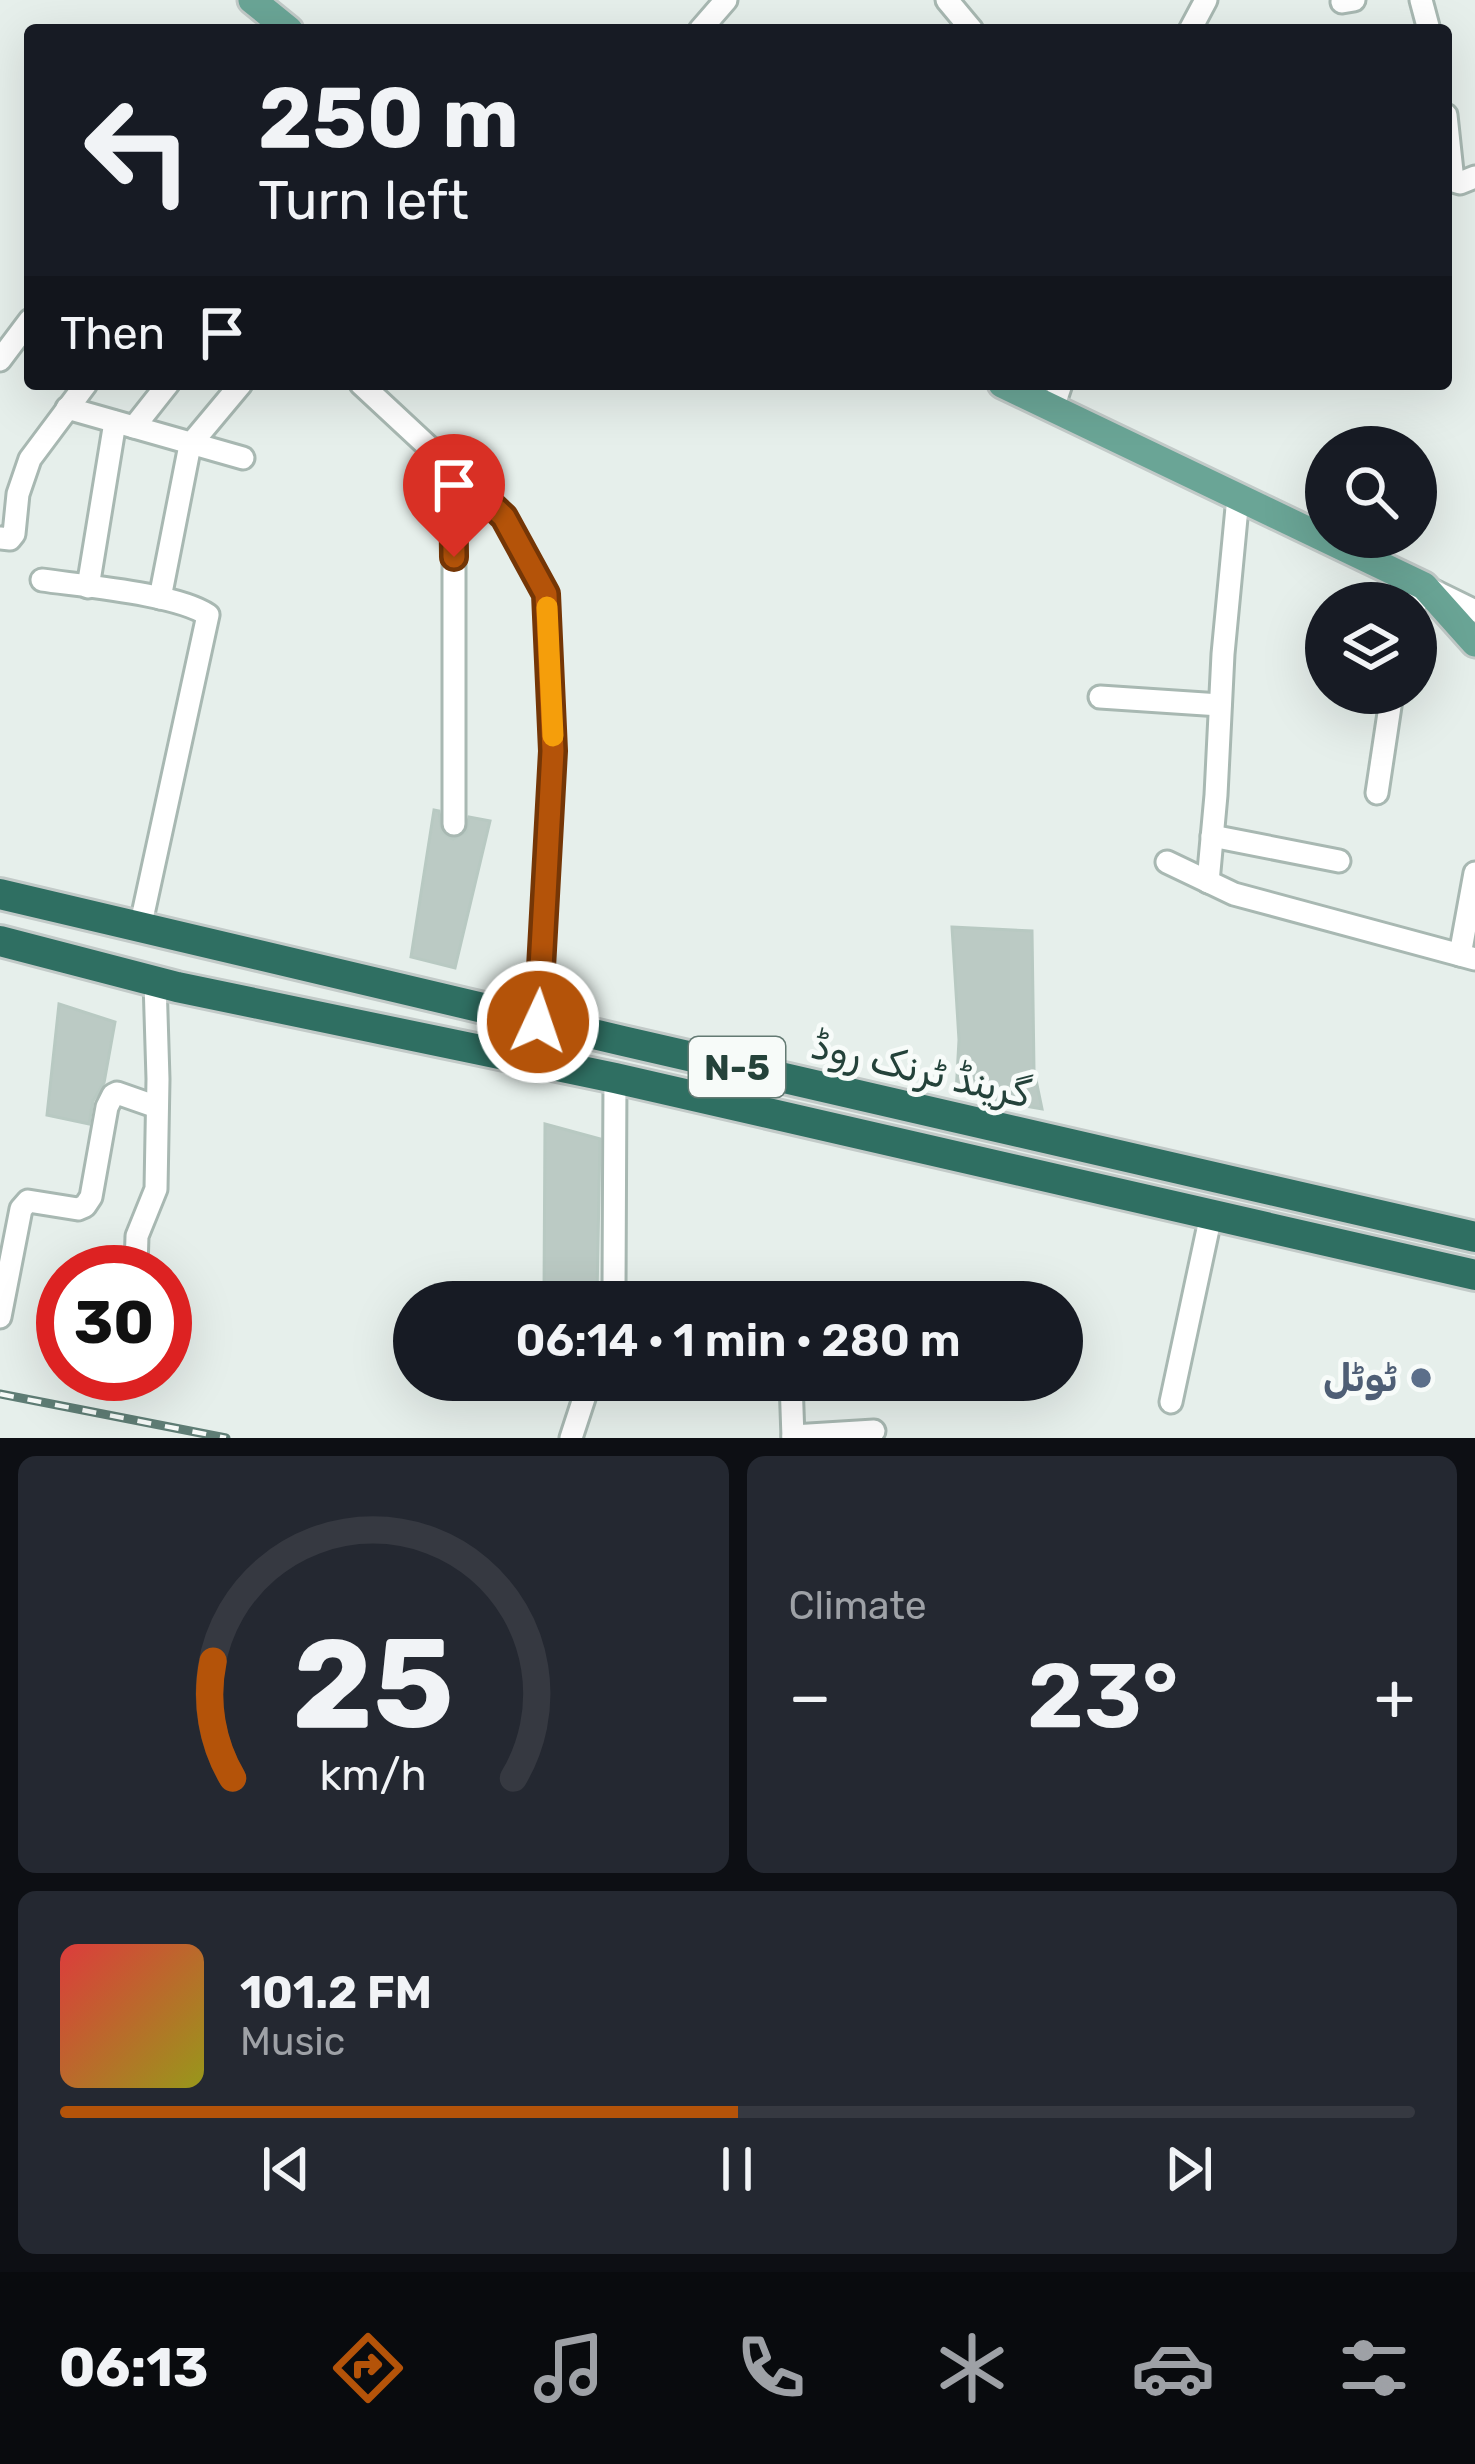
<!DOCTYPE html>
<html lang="en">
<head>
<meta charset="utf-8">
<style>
	body { margin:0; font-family:Rubik,Vazirmatn,sans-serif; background:#242831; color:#f1f3f6; height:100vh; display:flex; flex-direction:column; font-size:45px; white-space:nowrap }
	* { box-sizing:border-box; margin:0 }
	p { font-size:39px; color:#9ea1a6 }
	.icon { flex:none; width:66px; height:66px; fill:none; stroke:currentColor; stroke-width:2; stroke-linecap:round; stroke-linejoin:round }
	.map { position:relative; height:1438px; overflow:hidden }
	.side { display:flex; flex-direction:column; gap:18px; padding:18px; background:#0d0f14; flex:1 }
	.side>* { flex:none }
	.guide { position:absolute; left:24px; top:24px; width:1428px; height:366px; border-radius:12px; box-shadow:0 12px 48px #0002; background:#171b24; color:#f1f3f6; overflow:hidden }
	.fabs { position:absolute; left:1305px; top:426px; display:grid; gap:24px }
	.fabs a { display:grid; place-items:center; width:132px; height:132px; border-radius:50%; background:#171b24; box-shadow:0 12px 48px #0002; font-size:60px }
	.speed { position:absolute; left:36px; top:1245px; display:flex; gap:24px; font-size:60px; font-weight:700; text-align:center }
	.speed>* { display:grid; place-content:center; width:156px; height:156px; border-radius:50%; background:#171b24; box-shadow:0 12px 48px #0002; line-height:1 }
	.speed .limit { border:18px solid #d22; background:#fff; color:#111 }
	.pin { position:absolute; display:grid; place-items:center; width:102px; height:102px; color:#fff; margin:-123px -51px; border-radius:50% 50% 50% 0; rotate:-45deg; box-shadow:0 0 12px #0007 }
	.pin .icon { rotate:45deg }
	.me { position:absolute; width:132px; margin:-66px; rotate:3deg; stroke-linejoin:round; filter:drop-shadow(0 0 9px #0008) }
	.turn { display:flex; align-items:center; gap:42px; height:252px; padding:0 36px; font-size:54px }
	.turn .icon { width:156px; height:156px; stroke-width:2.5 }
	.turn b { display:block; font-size:84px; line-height:102px }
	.then { display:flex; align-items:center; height:114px; padding:0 36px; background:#0003; gap:24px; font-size:45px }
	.big { font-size:90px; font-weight:600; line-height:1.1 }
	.side .card { flex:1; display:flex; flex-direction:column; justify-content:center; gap:18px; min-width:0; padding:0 42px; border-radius:18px; background:#242831 }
	.side .dial { align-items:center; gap:0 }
	.dial svg { height:312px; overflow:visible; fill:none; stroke:#363941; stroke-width:7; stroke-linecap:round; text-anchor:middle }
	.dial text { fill:#f1f3f6; stroke:none }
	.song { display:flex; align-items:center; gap:36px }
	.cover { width:144px; height:144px; border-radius:18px; background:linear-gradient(135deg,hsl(0 70% 55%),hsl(60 70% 35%)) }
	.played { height:12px; border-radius:6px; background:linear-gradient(90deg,#b45309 50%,#363941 50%) }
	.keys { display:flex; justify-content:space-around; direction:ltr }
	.heat { display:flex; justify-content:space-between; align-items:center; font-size:66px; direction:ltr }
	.side .tiles { flex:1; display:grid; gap:18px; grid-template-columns:1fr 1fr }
	.card:last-child { grid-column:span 2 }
	.trip { position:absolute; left:393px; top:1281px; width:690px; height:120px; border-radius:60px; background:#171b24; box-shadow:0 12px 48px #0002; font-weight:600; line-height:120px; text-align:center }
	.tabs { display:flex; height:192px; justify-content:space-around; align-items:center; background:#090b0e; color:#9ea1a6 }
	.tabs .icon { width:84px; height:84px }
	.tabs .selected { color:#b45309 }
	.tabs b { font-size:54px; color:#f1f3f6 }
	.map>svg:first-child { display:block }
	.building { fill:#bbcac4; stroke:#b8c9c2; stroke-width:3 }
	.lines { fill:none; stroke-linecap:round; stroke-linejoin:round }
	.minor-casing { stroke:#a8b8b2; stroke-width:27 }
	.major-casing { stroke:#c2cac8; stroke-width:33 }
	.highway-casing { stroke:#c2cac8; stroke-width:36 }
	.minor { stroke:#fff; stroke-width:21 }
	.major { stroke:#6aa596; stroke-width:27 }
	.highway { stroke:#2f6f62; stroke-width:30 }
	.rail-casing { stroke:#5f7d75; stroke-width:9 }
	.rail { stroke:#f7fbf9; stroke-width:4.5; stroke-dasharray:14; stroke-linecap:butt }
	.route-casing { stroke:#753606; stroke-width:30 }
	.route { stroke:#b45309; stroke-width:21 }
	.slow { stroke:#f59e0b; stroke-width:21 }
	.service-dot { fill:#5c6f8a; stroke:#f7fbf9; stroke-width:4.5 }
	.labels { text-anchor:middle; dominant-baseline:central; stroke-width:10; stroke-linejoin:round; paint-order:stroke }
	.shield { fill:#f7fbf9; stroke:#637a73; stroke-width:3 }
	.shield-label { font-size:36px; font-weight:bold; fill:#24423a }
	.street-label { font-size:39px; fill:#24423a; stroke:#f7fbf9 }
	.service-label { font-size:39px; font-weight:bold; fill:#4e5e75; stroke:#f7fbf9; text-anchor:end }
</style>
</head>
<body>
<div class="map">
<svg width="1475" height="1438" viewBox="0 0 1475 1438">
	<rect width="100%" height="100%" fill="#e6efeb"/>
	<g class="building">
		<path d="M434 810 439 811 442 832 453 839 466 832 469 817 490 821 455 968 411 957Z"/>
		<path d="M952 927 1032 931 1034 1070 1042 1109 956 1094 959 1040Z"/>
		<path d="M59 1004 115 1022 104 1083 93 1101 89 1124 47 1115Z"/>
		<path d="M545 1124 600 1139 597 1297 544 1293Z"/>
	</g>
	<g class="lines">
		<g class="minor-casing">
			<g id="minor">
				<path d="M947 0 972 30"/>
				<path d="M1421 0 1429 30"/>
				<path d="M1342 2 1354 0"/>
				<path d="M700 30 726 0"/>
				<path d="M1190 30 1206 0"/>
				<path d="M1446 115 1453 181 1460 183 1475 177"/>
				<path d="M0 360 30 320"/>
				<path d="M361 384 504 517 546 594 553 751 538 1021"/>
				<path d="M67 408 243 458"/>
				<path d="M1053 408 1061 384"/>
				<path d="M134 427 168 384"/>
				<path d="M0 538 10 539 14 534 18 494 30 459 86 384"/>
				<path d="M42 580C84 586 177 594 208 615L140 928"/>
				<path d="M88 587 115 422"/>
				<path d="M160 598 190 445 241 384"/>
				<path d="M1416 603 1424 586 1475 611"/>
				<path d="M1100 697 1220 705"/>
				<path d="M1377 793 1392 693"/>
				<path d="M454 824V511L456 496 465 481"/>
				<path d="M1212 836 1339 861"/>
				<path d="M1167 862 1234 894 1475 959"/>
				<path d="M1208 882 1216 795 1223 654 1238 497"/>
				<path d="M1460 955 1475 873"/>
				<path d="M136 1268 137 1236 156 1189 158 1079 155 981"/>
				<path d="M612 1302 614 1288 615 1078"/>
				<path d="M0 1317 21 1209 28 1201 78 1209 85 1206 91 1197 107 1107 113 1095 117 1093 157 1107"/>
				<path d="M791 1380 793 1438"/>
				<path d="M1171 1402 1211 1215"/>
				<path d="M793 1436 874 1431"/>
				<path d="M571 1438 590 1380"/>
			</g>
		</g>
		<g class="major-casing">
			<g id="major">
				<path d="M252 0 289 30"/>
				<path d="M1002 384 1424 586 1475 643"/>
			</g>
		</g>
		<g class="highway-casing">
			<g id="highway">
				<path d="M0 894 623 1041 1475 1237"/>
				<path d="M0 941 177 987 615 1078 1475 1275"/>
			</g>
		</g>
		<use href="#minor" class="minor"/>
		<use href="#major" class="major"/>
		<use href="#highway" class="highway"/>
		<g class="rail-casing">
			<path id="rail" d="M0 1394 226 1438"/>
		</g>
		<use href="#rail" class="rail"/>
	</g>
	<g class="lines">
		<g class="route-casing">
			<path id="route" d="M454 557C454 529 451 505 466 481L504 517 546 594 553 751 538 1022"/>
		</g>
		<use href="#route" class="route"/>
		<path class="slow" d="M547 607 553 736"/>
	</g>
	<circle class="service-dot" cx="1421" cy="1378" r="12"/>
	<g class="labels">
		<rect class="shield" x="689" y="1037" width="96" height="60" rx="9"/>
		<g class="shield-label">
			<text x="737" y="1067">N-5</text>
		</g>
		<g class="street-label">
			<text transform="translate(921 1070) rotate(13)">گرینڈ ٹرنک روڈ</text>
		</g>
		<g class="service-label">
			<text x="1397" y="1378">ٹوٹل</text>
		</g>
	</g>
</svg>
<div class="fabs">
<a><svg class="icon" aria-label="search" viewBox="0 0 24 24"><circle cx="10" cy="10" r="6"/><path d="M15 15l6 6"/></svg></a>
<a><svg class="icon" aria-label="layers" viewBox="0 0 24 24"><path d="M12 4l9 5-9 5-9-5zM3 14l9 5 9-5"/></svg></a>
</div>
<div class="speed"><div class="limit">30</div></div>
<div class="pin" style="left:454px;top:557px;background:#d93025"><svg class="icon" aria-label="arrive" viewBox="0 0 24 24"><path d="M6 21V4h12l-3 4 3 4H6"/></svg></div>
<svg class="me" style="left:538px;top:1022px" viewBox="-20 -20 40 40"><circle r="17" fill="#b45309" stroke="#fff" stroke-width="3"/><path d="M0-11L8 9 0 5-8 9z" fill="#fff"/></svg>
<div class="trip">06:14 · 1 min · 280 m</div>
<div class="guide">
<div class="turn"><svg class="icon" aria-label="left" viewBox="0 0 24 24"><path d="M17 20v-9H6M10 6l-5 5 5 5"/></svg><div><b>250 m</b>Turn left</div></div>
<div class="then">Then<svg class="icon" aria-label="arrive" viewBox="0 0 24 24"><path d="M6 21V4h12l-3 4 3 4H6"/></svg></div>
</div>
</div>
<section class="side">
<div class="tiles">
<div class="card dial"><svg viewBox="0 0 100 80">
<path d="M14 69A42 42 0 1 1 86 69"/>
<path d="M14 69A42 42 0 0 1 9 39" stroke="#b45309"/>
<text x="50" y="56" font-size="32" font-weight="700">25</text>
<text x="50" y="72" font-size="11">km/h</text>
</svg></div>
<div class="card"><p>Climate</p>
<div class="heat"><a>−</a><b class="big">23°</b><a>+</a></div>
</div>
<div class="card">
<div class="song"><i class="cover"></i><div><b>101.2 FM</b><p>Music</p></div></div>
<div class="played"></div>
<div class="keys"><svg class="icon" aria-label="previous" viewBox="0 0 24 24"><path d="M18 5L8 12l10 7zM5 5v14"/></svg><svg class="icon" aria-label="pause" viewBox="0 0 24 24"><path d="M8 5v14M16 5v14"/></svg><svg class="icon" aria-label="next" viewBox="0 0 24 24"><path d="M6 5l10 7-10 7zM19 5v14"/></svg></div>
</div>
</div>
</section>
<nav class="tabs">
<b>06:13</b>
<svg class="icon selected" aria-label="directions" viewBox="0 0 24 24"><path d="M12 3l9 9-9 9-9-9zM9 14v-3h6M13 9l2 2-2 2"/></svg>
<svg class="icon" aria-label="music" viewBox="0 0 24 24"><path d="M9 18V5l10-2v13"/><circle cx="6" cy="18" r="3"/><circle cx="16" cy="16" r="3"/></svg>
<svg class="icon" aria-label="phone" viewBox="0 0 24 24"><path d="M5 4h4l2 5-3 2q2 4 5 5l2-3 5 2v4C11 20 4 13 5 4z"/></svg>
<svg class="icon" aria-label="climate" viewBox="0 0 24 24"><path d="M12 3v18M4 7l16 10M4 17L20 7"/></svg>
<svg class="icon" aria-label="car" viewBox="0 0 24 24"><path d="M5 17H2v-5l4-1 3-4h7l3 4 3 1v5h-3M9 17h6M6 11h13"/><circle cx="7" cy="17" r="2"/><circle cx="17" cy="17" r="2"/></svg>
<svg class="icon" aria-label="filters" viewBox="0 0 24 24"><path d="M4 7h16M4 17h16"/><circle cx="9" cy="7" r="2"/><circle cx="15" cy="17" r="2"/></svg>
</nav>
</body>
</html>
